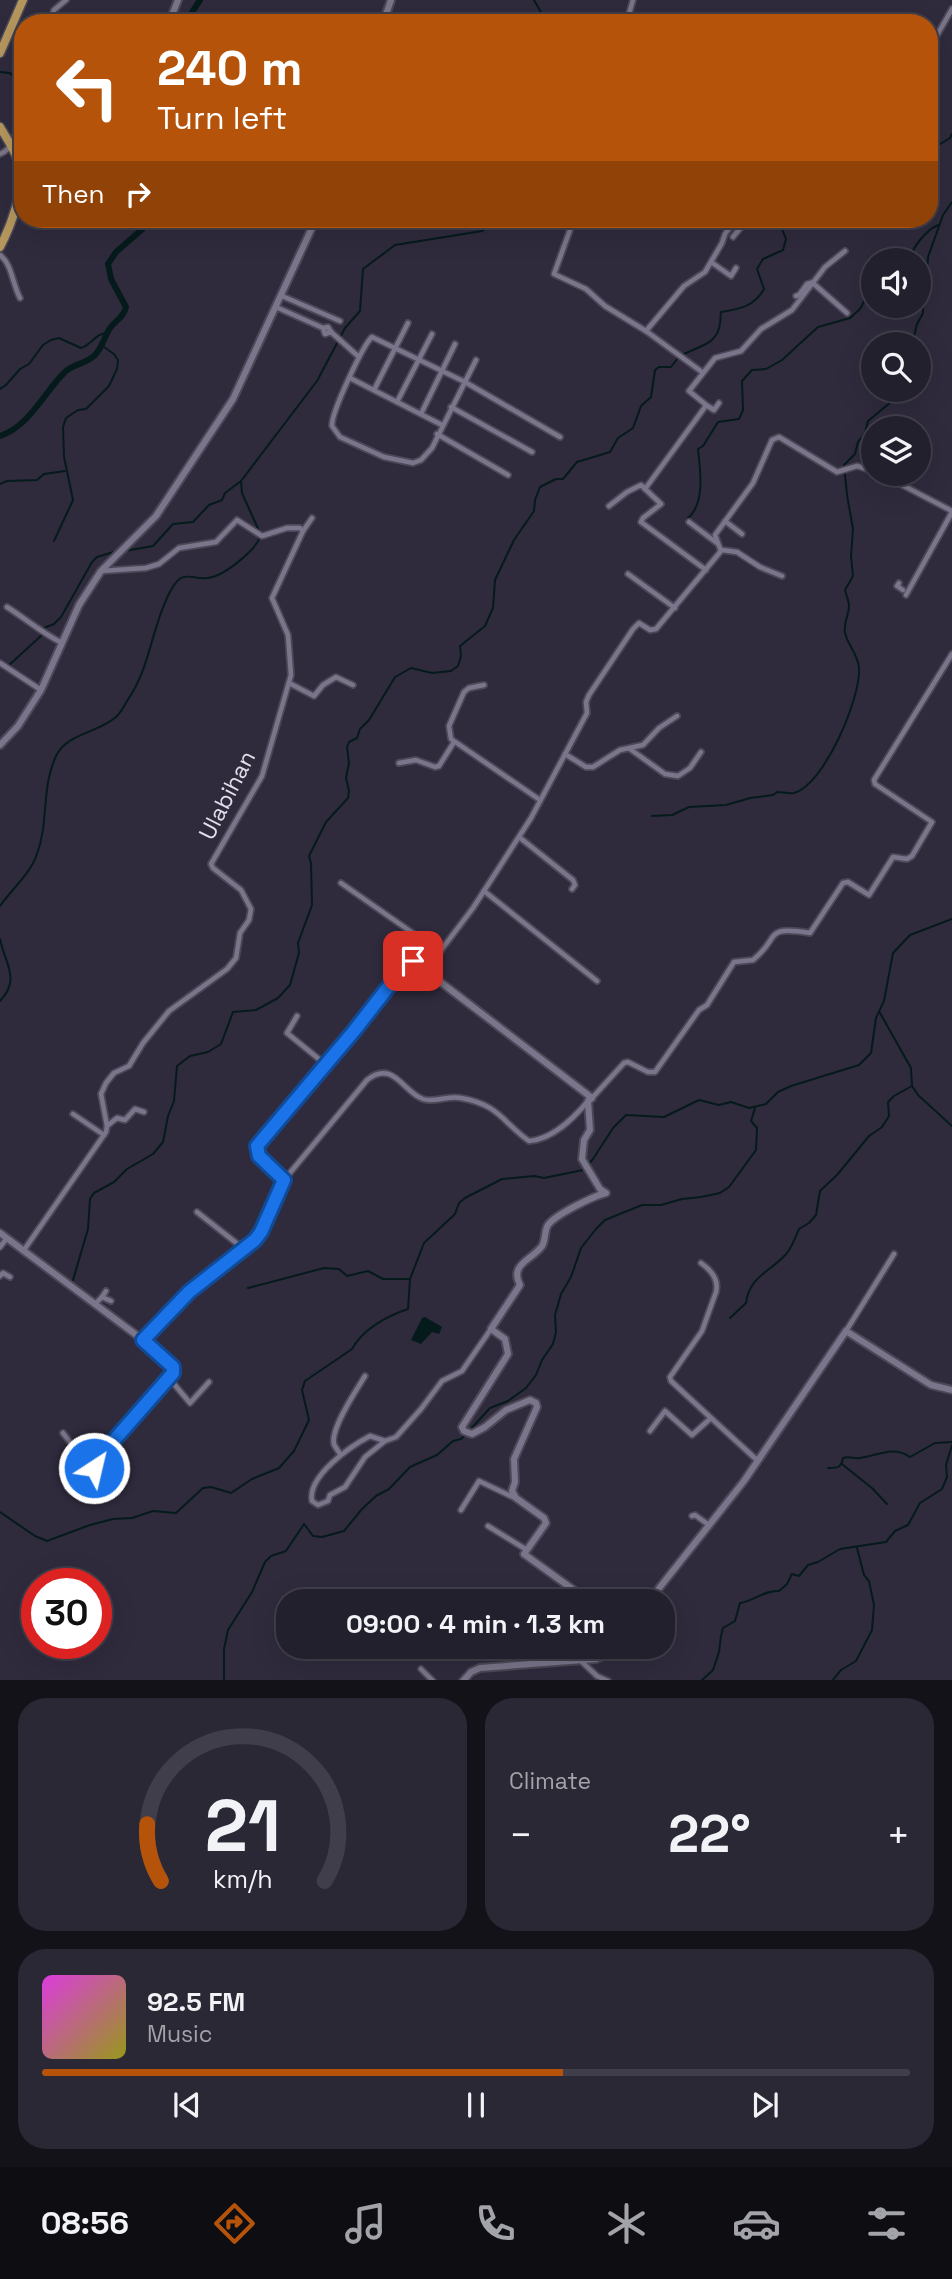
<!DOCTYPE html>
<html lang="en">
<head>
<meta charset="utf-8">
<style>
	body { margin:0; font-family:"Space Grotesk",sans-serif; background:#2b2836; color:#f1f3f6; height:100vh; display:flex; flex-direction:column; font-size:26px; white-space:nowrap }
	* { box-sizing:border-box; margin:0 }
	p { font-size:23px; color:#a3a3aa }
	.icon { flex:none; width:38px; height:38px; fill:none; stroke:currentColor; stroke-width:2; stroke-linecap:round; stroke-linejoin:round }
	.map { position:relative; height:1680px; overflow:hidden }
	.drawer { display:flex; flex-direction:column; gap:18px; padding:18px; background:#131219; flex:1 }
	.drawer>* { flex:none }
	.guide { position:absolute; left:14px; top:14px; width:924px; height:214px; border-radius:28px; box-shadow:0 7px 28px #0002,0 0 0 2px #403e4a; background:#b45309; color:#fff; overflow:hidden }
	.controls { position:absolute; left:861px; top:248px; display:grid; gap:14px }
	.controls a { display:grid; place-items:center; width:70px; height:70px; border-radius:50%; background:#23202e; box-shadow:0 7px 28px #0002,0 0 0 2px #403e4a; font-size:35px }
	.speed { position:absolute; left:21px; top:1568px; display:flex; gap:14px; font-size:35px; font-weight:700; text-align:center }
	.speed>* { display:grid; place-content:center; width:91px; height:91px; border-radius:50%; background:#23202e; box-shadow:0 7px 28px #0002,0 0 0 2px #403e4a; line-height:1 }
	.speed .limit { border:10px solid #d22; background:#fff; color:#111 }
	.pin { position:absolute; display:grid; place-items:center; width:60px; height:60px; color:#fff; margin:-30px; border-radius:14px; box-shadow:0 4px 10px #0006 }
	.me { position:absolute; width:77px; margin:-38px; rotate:35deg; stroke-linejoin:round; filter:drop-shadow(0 0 5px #0008) }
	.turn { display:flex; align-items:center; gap:24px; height:147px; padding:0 28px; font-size:32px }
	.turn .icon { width:91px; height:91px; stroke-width:2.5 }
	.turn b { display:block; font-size:49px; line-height:60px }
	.then { display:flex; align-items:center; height:66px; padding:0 28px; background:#0003; gap:14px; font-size:26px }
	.big { font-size:52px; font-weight:700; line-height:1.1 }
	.drawer .card { flex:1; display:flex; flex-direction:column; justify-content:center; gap:10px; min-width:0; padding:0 24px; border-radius:28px; background:#2b2836 }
	.drawer .dial { align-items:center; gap:0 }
	.dial svg { height:182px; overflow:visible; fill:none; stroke:#403e4a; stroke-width:7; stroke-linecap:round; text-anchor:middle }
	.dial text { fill:#f1f3f6; stroke:none }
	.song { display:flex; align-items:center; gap:21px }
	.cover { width:84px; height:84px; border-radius:10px; background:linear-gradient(135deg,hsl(300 70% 55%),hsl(60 70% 35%)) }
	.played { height:7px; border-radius:4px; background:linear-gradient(90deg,#b45309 60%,#403e4a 60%) }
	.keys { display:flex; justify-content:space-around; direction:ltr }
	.heat { display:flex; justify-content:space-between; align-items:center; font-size:38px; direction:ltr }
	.drawer .tiles { flex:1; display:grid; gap:18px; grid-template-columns:1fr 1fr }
	.card:last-child { grid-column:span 2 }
	.trip { position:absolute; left:276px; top:1589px; width:399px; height:70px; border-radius:28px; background:#23202e; box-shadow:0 7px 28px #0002,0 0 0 2px #403e4a; font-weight:700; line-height:70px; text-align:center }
	.menu { display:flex; height:112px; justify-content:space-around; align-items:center; background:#0e0d12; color:#a3a3aa }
	.menu .icon { width:49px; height:49px }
	.menu .active { color:#b45309 }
	.menu b { font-size:32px; color:#f1f3f6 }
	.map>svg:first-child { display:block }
	.water { fill:#051a1b }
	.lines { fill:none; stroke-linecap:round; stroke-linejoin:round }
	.stream { stroke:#051a1b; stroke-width:2 }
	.river { stroke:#051a1b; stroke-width:6 }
	.street-casing { stroke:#4c4857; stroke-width:8 }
	.secondary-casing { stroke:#4c4857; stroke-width:10 }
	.primary-casing { stroke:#4c4857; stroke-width:11 }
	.street { stroke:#7a758a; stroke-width:4.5 }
	.secondary { stroke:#7a758a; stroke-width:6 }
	.primary { stroke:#b5965d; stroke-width:8 }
	.route-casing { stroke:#114b97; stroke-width:18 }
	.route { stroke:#1a73e8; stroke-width:12 }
	.labels { text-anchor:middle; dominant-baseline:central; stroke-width:7; stroke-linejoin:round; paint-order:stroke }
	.street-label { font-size:23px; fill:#e2dfeb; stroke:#2f2b3d }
</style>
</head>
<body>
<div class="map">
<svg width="952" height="1681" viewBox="0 0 952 1681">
	<rect width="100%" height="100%" fill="#2f2b3d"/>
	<path class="water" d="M425 1317 442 1327 439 1334 432 1332 421 1344 411 1340 422 1318Z"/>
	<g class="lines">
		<g class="stream">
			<path d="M534 0 547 23"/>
			<path d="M0 72 10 73 23 87"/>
			<path d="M929 151 950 138 952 134"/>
			<path d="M908 261C913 247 925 231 938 225"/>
			<path d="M912 345 917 324 923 313V285L927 273 928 257 943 215 952 202"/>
			<path d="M682 355C698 346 718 345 720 323 721 320 720 316 721 312 739 309 754 307 764 289L757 269 763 259 783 250 786 239 782 229 787 219"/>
			<path d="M0 389 6 385 20 369 29 364 43 345 51 340 59 338 81 348C91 345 96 333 107 333"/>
			<path d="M241 481 242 493 259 531"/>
			<path d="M0 484 7 481 37 480 44 474 65 471"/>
			<path d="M687 519C706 504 700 469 698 449L703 446 718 422 739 419 743 410 742 381 752 370 766 369 782 360 818 327 850 318 860 309 873 285"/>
			<path d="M54 541 73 500 64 457 63 427 66 418 78 410 86 409 109 386 117 369 118 360 114 354 101 345"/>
			<path d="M125 551 153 546 173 524 193 522 209 505 222 500 225 493 241 481 317 381 345 328 360 311 363 269 395 245 482 231 499 219"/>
			<path d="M43 631 44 628 54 624 61 617 92 562 97 557 117 551"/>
			<path d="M7 667 43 634"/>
			<path d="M652 816 672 815 689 807 726 805 750 798 773 795 777 792C782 792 789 794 794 793 824 785 861 698 859 668 858 654 848 646 845 633 843 623 849 615 849 606 849 601 846 595 845 590L853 576 851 556 853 529 847 495 844 465 855 454 858 442 865 433 868 421 891 402 892 390"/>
			<path d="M0 906C11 890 31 873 37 854 49 822 41 788 56 756 68 732 100 733 117 716 122 711 125 704 129 698 151 665 152 624 171 590 183 568 191 580 207 578 223 577 255 551 260 537"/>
			<path d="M0 939C5 964 21 979 0 1001"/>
			<path d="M880 1013 911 1068 912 1086 918 1095 952 1126"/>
			<path d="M73 1280 88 1229 90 1199 94 1193 114 1182 127 1169 153 1154 163 1142 168 1116 174 1101 177 1066 190 1056 208 1052 221 1044 233 1012 256 1010 278 998 290 985 299 953 298 943 312 905 311 863 309 856 326 822 348 798 349 791 346 778 349 763 347 747 349 742 357 738 360 729 369 720 395 677 411 668 432 673 451 671 458 666 461 656 460 646 485 626 493 608 495 580 514 540 534 511 535 500 540 487 556 479H563L577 462 610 452 618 438 633 428 641 406 651 397 655 370 659 367H671L678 358"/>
			<path d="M248 1288 324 1268 339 1269 347 1276 368 1271 383 1279H410"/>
			<path d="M730 1318 746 1303C749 1276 772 1271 787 1253 793 1245 795 1238 799 1229L809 1223 816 1215 820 1191 837 1175 869 1136 882 1127 889 1116 888 1102 894 1096 912 1086"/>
			<path d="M469 1431 490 1408 508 1401 526 1388 536 1375 542 1360 553 1344 556 1332 555 1315 561 1294 571 1277 581 1248 596 1229 605 1220 642 1205H661L682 1199 701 1197 720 1193 729 1187 756 1150 757 1128 751 1121 755 1108"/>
			<path d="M842 1464 873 1489 887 1504"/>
			<path d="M828 1468C838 1468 841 1468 843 1458 850 1456 854 1459 860 1458 877 1456 893 1445 910 1457L935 1443 952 1442"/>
			<path d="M0 1512 35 1536 47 1541 90 1525 113 1519 132 1518 153 1511 176 1513 203 1488 211 1487 231 1493 252 1479 279 1468 294 1451 309 1420 302 1390 305 1381 352 1349C363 1329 387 1316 408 1309L410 1279 424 1243 455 1214 459 1203 465 1198 502 1179 534 1176 544 1178 583 1170 593 1159 613 1128 626 1115 664 1117 699 1100 719 1105 731 1102 749 1108 766 1104 778 1092 791 1086 859 1065 871 1053 876 1018 884 1001 893 953 910 935 952 919"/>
			<path d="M224 1681V1649L228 1630 252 1592 265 1562 271 1556 286 1551 304 1524 313 1536 322 1537 344 1531 362 1509 376 1496 389 1489 410 1467 437 1455 453 1441 461 1439 465 1435"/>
			<path d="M701 1681 713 1670 719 1652 721 1636 723 1628 735 1621 740 1603C754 1601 764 1590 779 1591L787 1584 792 1574 799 1576 808 1565 818 1562 840 1549 886 1542 895 1531 908 1525 920 1503 942 1489 947 1477 946 1465 952 1445"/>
			<path d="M832 1681 841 1670 856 1661 872 1630 874 1605 869 1581 864 1575 857 1548"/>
		</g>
		<g class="river">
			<path d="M185 23 200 0"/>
			<path d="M0 436C30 426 44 392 65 372 73 364 85 364 94 356 102 349 104 337 110 328 116 320 124 317 126 307L111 279 108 264 116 252 154 219"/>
		</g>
		<g class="street-casing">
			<g id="street">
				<path d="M52 16 63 23"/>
				<path d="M50 23 54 10 66 0"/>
				<path d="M630 23 629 14 633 0"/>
				<path d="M929 49 952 9"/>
				<path d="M0 154C17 148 18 121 23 105"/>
				<path d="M375 219 386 225 394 219"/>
				<path d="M574 219 554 274 586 289 605 306 646 331 702 372"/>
				<path d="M597 219 603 225"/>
				<path d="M733 237 742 226 743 219"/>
				<path d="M0 255C12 264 12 283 20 298"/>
				<path d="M711 262 731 276 736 268"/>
				<path d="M814 284 847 313"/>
				<path d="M282 296 340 321"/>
				<path d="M796 296 799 295 807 284 814 282"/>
				<path d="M276 307 323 328 328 327 331 332 325 334 323 328"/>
				<path d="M646 331 684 286 705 272 722 243 725 234 736 219"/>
				<path d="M331 332 359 357"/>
				<path d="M476 360 432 448 421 460 413 463 384 457 340 437 332 426C331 413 363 345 372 337L465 382 560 437"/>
				<path d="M350 378 442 425"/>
				<path d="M374 390 408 323"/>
				<path d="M397 402 432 334"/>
				<path d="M706 405 714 410 719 403"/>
				<path d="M451 407 532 452"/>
				<path d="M421 414 455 344"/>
				<path d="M437 434 508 475"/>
				<path d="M881 474 952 511"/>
				<path d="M645 489 705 407V404L689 391 715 358 741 351 761 329 792 310 825 267 845 251"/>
				<path d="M609 506 627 492 641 485 661 504 643 518 641 522 706 570"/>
				<path d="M725 521 742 534"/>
				<path d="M689 522 717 543"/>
				<path d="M303 531 312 518"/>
				<path d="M722 550 737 552 760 567 782 576"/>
				<path d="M628 574 675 608"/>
				<path d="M899 583 897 586 903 590"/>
				<path d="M906 595 952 512"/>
				<path d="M7 607C26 619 42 633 62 643"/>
				<path d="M0 663 41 690"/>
				<path d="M289 683 314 696 323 685 336 677 353 685"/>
				<path d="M484 685 469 688 464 692 449 726 451 739 540 800"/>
				<path d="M630 749 665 774 678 776 690 768 701 752"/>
				<path d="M565 754 586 767H593L620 750 643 745 659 728 677 716"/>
				<path d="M399 763 416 760 435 767 439 766 454 742"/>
				<path d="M519 837 573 880 575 885 572 889"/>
				<path d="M341 883 440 952"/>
				<path d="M484 891 597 981"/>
				<path d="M426 970 473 908 531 818 587 713 586 702 589 695 633 629 639 623 650 630 656 629 721 551 715 535 753 483 772 440 779 437 837 472 857 466 873 471"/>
				<path d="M297 1016 287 1033 325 1064"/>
				<path d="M592 1098 624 1063 628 1062 648 1072H655L699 1010 707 1005 734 962 753 960C781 938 762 925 810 933L843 883 848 882 869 895 893 857 907 859 912 856 932 822 875 784 874 780 952 654"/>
				<path d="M73 1114 104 1135"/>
				<path d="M107 1126 117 1118 125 1120 135 1109 144 1112"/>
				<path d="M284 1180 367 1080C393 1059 403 1092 423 1099 434 1103 449 1095 461 1098 500 1105 502 1122 529 1141 553 1139 573 1119 588 1101"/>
				<path d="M197 1212 244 1249"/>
				<path d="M0 1247 7 1238"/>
				<path d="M24 1250 106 1132 107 1126 101 1094 106 1083 114 1073 129 1066 143 1043 169 1011 227 969 236 958 240 933 249 920 251 909 241 890 213 868 211 864 262 776 291 675 288 635 272 598 303 531 300 528H287L262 536 237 520 216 542 179 548 159 564 146 568 101 571"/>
				<path d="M701 1263C711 1270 719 1280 716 1292L702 1331 670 1377 671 1381 711 1418"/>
				<path d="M0 1276 3 1273 10 1277"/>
				<path d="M102 1297 106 1291"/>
				<path d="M95 1304 102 1297 111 1301"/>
				<path d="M846 1331 894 1254"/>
				<path d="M169 1378 190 1403 209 1382"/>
				<path d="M650 1431 665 1411 692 1435 711 1418 758 1461"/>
				<path d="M63 1433 90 1468H94L116 1439 173 1373V1367L143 1340"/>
				<path d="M385 1441 365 1457 345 1487 330 1495 328 1501 318 1505 312 1501C307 1476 351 1446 370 1436L385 1441 396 1437 421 1409 442 1381 462 1371 491 1329"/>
				<path d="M340 1454C339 1452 335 1447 334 1444 330 1429 357 1389 365 1376"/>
				<path d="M461 1510 479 1481 515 1498"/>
				<path d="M692 1516 695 1515 709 1525"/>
				<path d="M488 1526 527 1550"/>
				<path d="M581 1661 597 1676 608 1681"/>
				<path d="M421 1669 433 1681"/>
			</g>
		</g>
		<g class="secondary-casing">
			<g id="secondary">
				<path d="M169 23 178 0"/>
				<path d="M218 23 225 20 228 23"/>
				<path d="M383 23 391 0"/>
				<path d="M0 745 18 726 41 690 79 605 101 571 156 516 233 399 316 219"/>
				<path d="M0 1233 143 1340 189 1292 255 1239 261 1232 284 1180 259 1156 257 1146 354 1031 407 963 413 961 592 1098 588 1101 590 1130 584 1140 582 1159 600 1189 606 1193C594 1196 556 1214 548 1225 544 1231 546 1240 542 1246 532 1260 509 1264 520 1285L491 1329 505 1339 508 1354 462 1427 464 1431 472 1434 485 1427 506 1410 530 1400 536 1403 537 1407 514 1459 515 1482 512 1491 516 1498 544 1518 546 1523 524 1554 589 1601"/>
				<path d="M649 1601 744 1481 846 1331 931 1385 952 1390"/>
				<path d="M463 1681 471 1672 480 1668 596 1659 607 1654 613 1647"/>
			</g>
		</g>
		<g class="primary-casing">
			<g id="primary">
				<path d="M0 53 23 0"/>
				<path d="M0 127C7 139 17 153 20 167 24 191 11 226 0 247"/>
			</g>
		</g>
		<use href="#street" class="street"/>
		<use href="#secondary" class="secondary"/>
		<use href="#primary" class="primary"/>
	</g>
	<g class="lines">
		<g class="route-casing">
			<path id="route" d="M94 1468 116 1438 173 1373V1367L143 1340 189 1292 255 1240 261 1232 284 1180 259 1156 257 1146 354 1031 407 963 413 961"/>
		</g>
		<use href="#route" class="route"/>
	</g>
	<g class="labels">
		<g class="street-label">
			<text transform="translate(227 795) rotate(-63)">Ulabihan</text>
		</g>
	</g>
</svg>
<div class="controls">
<a><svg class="icon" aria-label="sound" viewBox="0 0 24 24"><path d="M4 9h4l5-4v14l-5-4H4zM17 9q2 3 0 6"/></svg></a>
<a><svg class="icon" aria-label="search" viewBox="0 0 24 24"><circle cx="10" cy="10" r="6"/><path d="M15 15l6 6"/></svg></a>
<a><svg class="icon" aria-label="layers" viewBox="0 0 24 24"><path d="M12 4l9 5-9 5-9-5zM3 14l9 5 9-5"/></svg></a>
</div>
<div class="speed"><div class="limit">30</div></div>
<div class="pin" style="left:413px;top:961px;background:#d93025"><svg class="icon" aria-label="arrive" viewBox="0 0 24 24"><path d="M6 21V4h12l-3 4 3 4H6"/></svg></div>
<svg class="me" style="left:94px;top:1468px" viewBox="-20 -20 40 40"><circle r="17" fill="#1a73e8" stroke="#fff" stroke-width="3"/><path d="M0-11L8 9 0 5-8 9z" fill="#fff"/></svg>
<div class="trip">09:00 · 4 min · 1.3 km</div>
<div class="guide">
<div class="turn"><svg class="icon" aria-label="left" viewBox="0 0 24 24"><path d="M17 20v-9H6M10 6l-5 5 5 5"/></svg><div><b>240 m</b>Turn left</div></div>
<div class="then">Then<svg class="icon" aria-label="right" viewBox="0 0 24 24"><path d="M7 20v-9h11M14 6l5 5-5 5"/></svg></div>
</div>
</div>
<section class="drawer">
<div class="tiles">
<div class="card dial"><svg viewBox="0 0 100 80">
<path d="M14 69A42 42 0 1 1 86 69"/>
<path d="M14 69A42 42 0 0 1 8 44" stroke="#b45309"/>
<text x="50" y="56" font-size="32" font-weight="700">21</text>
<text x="50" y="72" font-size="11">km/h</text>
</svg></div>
<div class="card"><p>Climate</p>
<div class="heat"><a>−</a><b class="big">22°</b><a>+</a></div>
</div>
<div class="card">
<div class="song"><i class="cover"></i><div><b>92.5 FM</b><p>Music</p></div></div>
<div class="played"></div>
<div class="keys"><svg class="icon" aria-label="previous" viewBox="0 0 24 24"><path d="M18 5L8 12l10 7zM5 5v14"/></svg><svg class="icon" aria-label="pause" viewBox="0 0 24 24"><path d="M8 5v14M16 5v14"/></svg><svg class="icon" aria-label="next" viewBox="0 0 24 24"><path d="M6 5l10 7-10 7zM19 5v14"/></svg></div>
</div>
</div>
</section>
<nav class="menu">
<b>08:56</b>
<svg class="icon active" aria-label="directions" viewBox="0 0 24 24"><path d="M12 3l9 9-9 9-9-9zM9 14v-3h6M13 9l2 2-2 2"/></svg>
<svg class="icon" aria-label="music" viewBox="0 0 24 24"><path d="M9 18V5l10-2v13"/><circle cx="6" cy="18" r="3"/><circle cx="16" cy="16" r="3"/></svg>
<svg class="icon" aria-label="phone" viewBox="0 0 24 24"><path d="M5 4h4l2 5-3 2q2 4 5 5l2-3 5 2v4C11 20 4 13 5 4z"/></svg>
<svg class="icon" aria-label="climate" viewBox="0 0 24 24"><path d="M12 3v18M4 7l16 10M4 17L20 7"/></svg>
<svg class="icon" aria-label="car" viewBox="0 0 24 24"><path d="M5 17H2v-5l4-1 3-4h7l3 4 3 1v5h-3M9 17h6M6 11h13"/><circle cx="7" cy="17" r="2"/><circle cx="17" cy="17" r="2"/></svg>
<svg class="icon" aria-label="filters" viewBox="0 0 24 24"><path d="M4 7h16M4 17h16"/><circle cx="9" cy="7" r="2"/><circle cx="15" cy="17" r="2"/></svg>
</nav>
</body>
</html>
